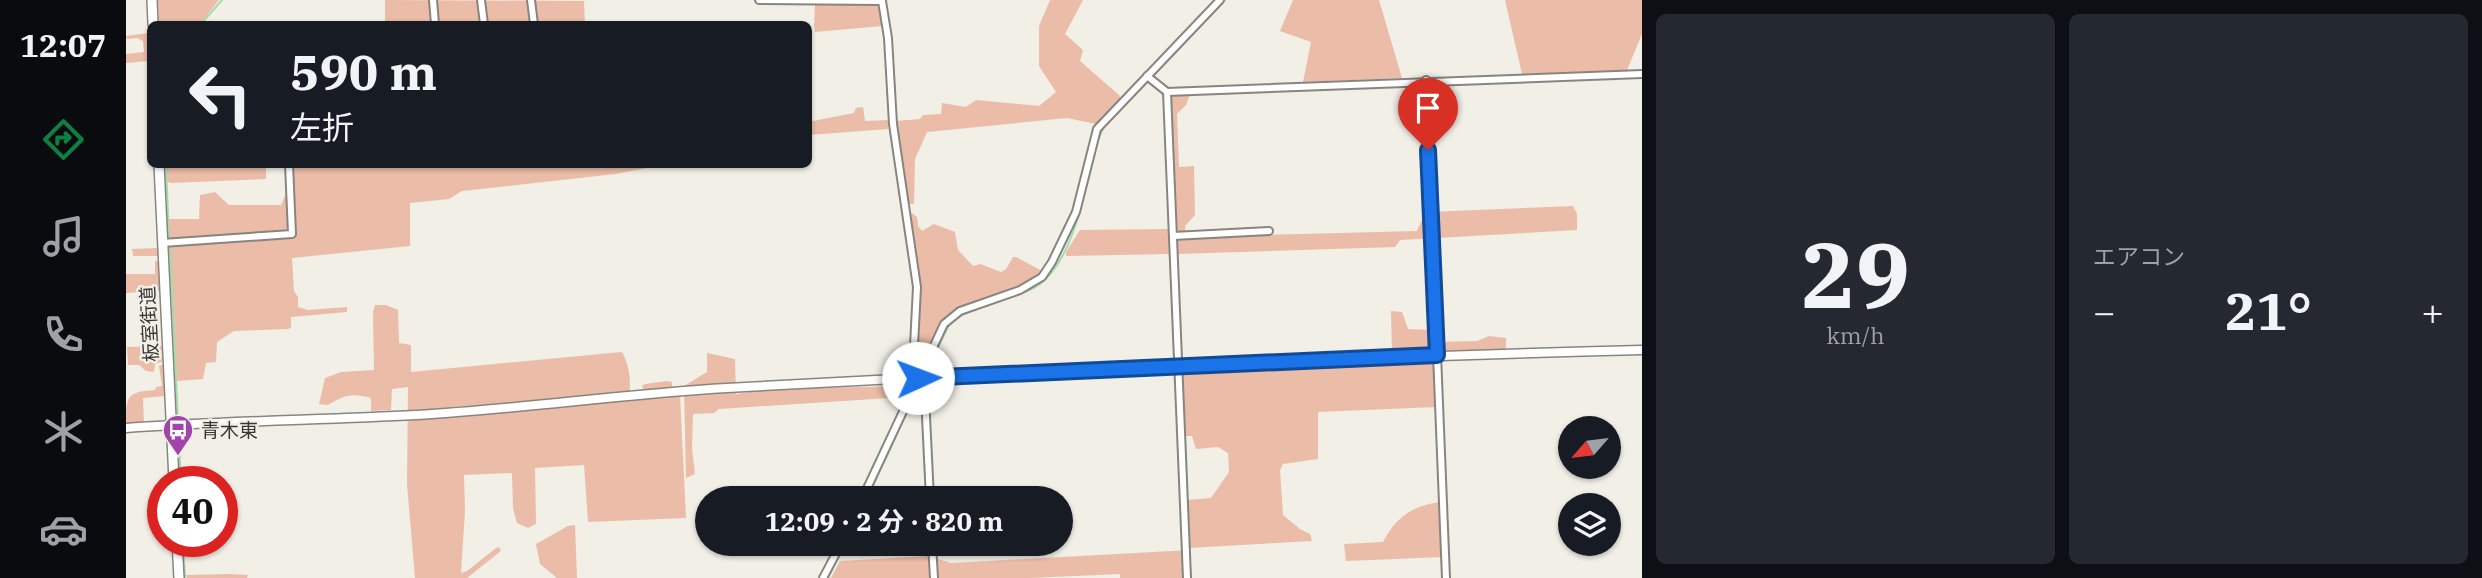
<!DOCTYPE html>
<html lang="ja">
<head>
<meta charset="utf-8">
<style>
	body { margin:0; font-family:"IBM Plex Serif","Noto Sans JP",serif; background:#242831; color:#f1f3f6; height:100vh; display:flex; flex-direction:column; font-size:26px; white-space:nowrap }
	* { box-sizing:border-box; margin:0 }
	p { font-size:23px; color:#9ea1a6 }
	.icon { flex:none; width:38px; height:38px; fill:none; stroke:currentColor; stroke-width:2; stroke-linecap:round; stroke-linejoin:round }
	.map { position:relative; flex:1; overflow:hidden }
	.details { display:flex; flex-direction:column; gap:14px; padding:14px; background:#0d0f14; width:840px }
	.details>* { flex:none }
	.hud { position:absolute; left:21px; top:21px; width:665px; height:147px; border-radius:10px; box-shadow:0 2px 5px #0004; background:#171b24; color:#f1f3f6; overflow:hidden }
	.needle { width:46px; rotate:242deg }
	.tools { position:absolute; left:1432px; top:416px; display:grid; gap:14px }
	.tools a { display:grid; place-items:center; width:63px; height:63px; border-radius:50%; background:#171b24; box-shadow:0 2px 5px #0004; font-size:35px }
	.speed { position:absolute; left:21px; top:466px; display:flex; gap:14px; font-size:35px; font-weight:700; text-align:center }
	.speed>* { display:grid; place-content:center; width:91px; height:91px; border-radius:50%; background:#171b24; box-shadow:0 2px 5px #0004; line-height:1 }
	.speed .limit { border:10px solid #d22; background:#fff; color:#111 }
	.pin { position:absolute; display:grid; place-items:center; width:60px; height:60px; color:#fff; margin:-72px -30px; border-radius:50% 50% 50% 0; rotate:-45deg; box-shadow:0 0 7px #0007 }
	.pin .icon { rotate:45deg }
	.me { position:absolute; width:77px; margin:-38px; rotate:88deg; stroke-linejoin:round; filter:drop-shadow(0 0 5px #0008) }
	.turn { display:flex; align-items:center; gap:24px; height:147px; padding:0 28px; font-size:32px }
	.turn .icon { width:91px; height:91px; stroke-width:2.5 }
	.turn b { display:block; font-size:49px; line-height:60px }
	.big { font-size:52px; font-weight:700; line-height:1.1 }
	.details .widget { flex:1; display:flex; flex-direction:column; justify-content:center; gap:10px; min-width:0; padding:0 24px; border-radius:10px; background:#242831 }
	.details .dial { align-items:center; gap:0 }
	.dial b { font-size:91px; line-height:1 }
	.heat { display:flex; justify-content:space-between; align-items:center; font-size:38px; direction:ltr }
	.details .tiles { flex:1; display:grid; gap:14px; grid-template-columns:repeat(2,1fr) }
	.trip { position:absolute; left:569px; top:486px; width:378px; height:70px; border-radius:35px; background:#171b24; box-shadow:0 2px 5px #0004; font-weight:700; line-height:70px; text-align:center }
	main { display:flex; flex:1; min-height:0 }
	.tab-bar { display:flex; flex-direction:column; width:126px; justify-content:space-around; align-items:center; background:#090b0e; color:#9ea1a6 }
	.tab-bar .icon { width:49px; height:49px }
	.tab-bar .current { color:#0b8043 }
	.tab-bar b { font-size:32px; color:#f1f3f6 }
	.map>svg:first-child { display:block }
	.green { fill:#ebbca7 }
	.lines { fill:none; stroke-linecap:round; stroke-linejoin:round }
	.stream { stroke:#a3ddaf; stroke-width:2 }
	.minor-casing { stroke:#87857d; stroke-width:10 }
	.tertiary-casing { stroke:#87857d; stroke-width:11 }
	.secondary-casing { stroke:#87857d; stroke-width:12 }
	.minor { stroke:#fff; stroke-width:6 }
	.tertiary { stroke:#fff; stroke-width:8 }
	.secondary { stroke:#fff; stroke-width:9 }
	.route-casing { stroke:#114b97; stroke-width:18 }
	.route { stroke:#1a73e8; stroke-width:12 }
	.labels { text-anchor:middle; dominant-baseline:central; stroke-width:5; stroke-linejoin:round; paint-order:stroke }
	.street-label { font-size:19px; fill:#373633; stroke:#f1efe6 }
	.poi-label { font-size:19px; fill:#373633; stroke:#f1efe6; text-anchor:start }
</style>
</head>
<body>
<main>
<nav class="tab-bar">
<b>12:07</b>
<svg class="icon current" aria-label="directions" viewBox="0 0 24 24"><path d="M12 3l9 9-9 9-9-9zM9 14v-3h6M13 9l2 2-2 2"/></svg>
<svg class="icon" aria-label="music" viewBox="0 0 24 24"><path d="M9 18V5l10-2v13"/><circle cx="6" cy="18" r="3"/><circle cx="16" cy="16" r="3"/></svg>
<svg class="icon" aria-label="phone" viewBox="0 0 24 24"><path d="M5 4h4l2 5-3 2q2 4 5 5l2-3 5 2v4C11 20 4 13 5 4z"/></svg>
<svg class="icon" aria-label="climate" viewBox="0 0 24 24"><path d="M12 3v18M4 7l16 10M4 17L20 7"/></svg>
<svg class="icon" aria-label="car" viewBox="0 0 24 24"><path d="M5 17H2v-5l4-1 3-4h7l3 4 3 1v5h-3M9 17h6M6 11h13"/><circle cx="7" cy="17" r="2"/><circle cx="17" cy="17" r="2"/></svg>
</nav>
<div class="map">
<svg width="1516" height="578" viewBox="0 0 1516 578">
	<rect width="100%" height="100%" fill="#f1efe6"/>
	<g class="green">
		<path d="M32 0H93L74 24H33Z"/>
		<path d="M259 0 458 1 459 24H259Z"/>
		<path d="M924 0H957L939 34 957 50 954 61 994 96V100L970 124 941 118 801 132 789 159 788 204H782L770 121 794 119 797 115 815 114 816 103 840 107 850 100 913 106 930 92 913 66V26Z"/>
		<path d="M1167 0H1253L1276 78 1177 82 1185 42 1154 31Z"/>
		<path d="M1379 0H1516V34L1501 70 1396 74Z"/>
		<path d="M689 4H753L756 26 689 32 688 26Z"/>
		<path d="M22 33 23 61 0 63V54L18 52 17 41 11 38 1 39 0 36Z"/>
		<path d="M1064 94 1060 105 1051 114 1053 167 1068 166 1069 215 1059 226 1060 237 1291 231 1299 213 1302 212 1447 206 1451 214V230L1274 240 1269 247 1051 254 1044 95Z"/>
		<path d="M737 107 739 121 763 120 762 129 683 135V119L687 121 728 113 730 108Z"/>
		<path d="M38 165H140V179L44 183 38 179Z"/>
		<path d="M167 165H537L489 174 336 191 323 199 284 203V246L166 258 168 291 172 297V307L182 310 221 307V312L165 317V328L161 329 108 331 91 342 90 362 80 363 77 379 51 381 41 219H73L74 195 89 192 103 205H155L167 177Z"/>
		<path d="M786 213 791 217 792 226 796 231 808 224 829 232 832 250 847 266 854 264 875 272 880 269 887 257H890L918 272 900 286 856 299 821 316 795 366 793 367 790 345 793 286 783 215Z"/>
		<path d="M1043 229 1044 254 940 256V252L954 230Z"/>
		<path d="M32 248V256H7L6 249Z"/>
		<path d="M29 261H33L35 291 0 293V274H29Z"/>
		<path d="M249 305H260L272 310 273 343 285 345V372L496 352C504 366 505 382 503 398L554 395 560 518 462 522 458 465 409 468 410 524 402 528 391 523 387 508 386 473 338 475 339 511 335 573 341 571 370 548 373 547 375 551 341 578H289L281 484 282 387 266 389 265 410 245 411V398C225 393 219 395 202 405L193 404 199 378 215 372 248 370 247 312Z"/>
		<path d="M1265 311 1276 312 1282 329 1306 330 1308 342 1351 341 1363 336 1380 338V348L1377 350 1266 354Z"/>
		<path d="M37 346 38 361 29 364 28 372 20 371 13 365H2L1 347Z"/>
		<path d="M581 353 609 359 610 394 645 389 779 386V397L593 409 588 413 567 414 566 448 569 474 560 478 558 386 581 372Z"/>
		<path d="M1308 358 1310 407 1192 412V459L1157 464 1154 470 1157 515 1174 529 1184 534 1186 541 1062 548 1061 500 1085 498 1103 472 1102 453 1092 447 1070 449 1066 436H1059L1056 373 1059 370Z"/>
		<path d="M38 364 40 396 17 398 18 425H0C0 396 0 392 29 390L30 387 36 386 33 366Z"/>
		<path d="M541 381 546 382V389L518 391 516 386 519 384Z"/>
		<path d="M1314 502 1316 557 1220 561 1218 544 1257 542C1270 517 1286 506 1314 502Z"/>
		<path d="M449 525 451 578H431L414 564 410 544 442 526Z"/>
		<path d="M1064 550 1066 578H994V574L904 578H705L714 561 802 556 825 563Z"/>
		<path d="M104 574 122 575 121 578H61L60 575Z"/>
	</g>
	<g class="lines">
		<g class="stream">
			<path d="M75 24 96 0"/>
			<path d="M1027 76 1099 0"/>
			<path d="M971 142 978 127 984 120"/>
			<path d="M40 164 43 239"/>
			<path d="M44 245 52 421"/>
			<path d="M884 297C894 294 905 291 914 284 944 261 956 206 963 171"/>
			<path d="M831 317 855 307"/>
			<path d="M799 374 824 323"/>
			<path d="M52 426 55 481"/>
			<path d="M741 499 795 382"/>
			<path d="M57 541 59 578"/>
			<path d="M702 578 719 544"/>
		</g>
		<g class="minor-casing">
			<g id="minor">
				<path d="M307 0 309 24"/>
				<path d="M355 0 358 24"/>
				<path d="M405 0 408 24"/>
				<path d="M633 0 756 1 762 38 767 124 791 287 788 346 792 377"/>
				<path d="M1021 76 1041 92 1516 74"/>
				<path d="M1300 80 1320 578"/>
				<path d="M1041 92 1061 578"/>
				<path d="M1047 236 1143 231"/>
				<path d="M36 243 166 234 163 164"/>
				<path d="M802 378 799 396 804 499"/>
				<path d="M736 499 818 324 834 311 894 290 916 277 926 262 950 212 971 129 1094 0"/>
				<path d="M806 544 808 578"/>
				<path d="M697 578 715 544"/>
			</g>
		</g>
		<g class="tertiary-casing">
			<path id="tertiary" d="M0 428C96 421 193 420 290 415 394 409 497 394 601 388 906 371 1211 358 1516 350"/>
		</g>
		<g class="secondary-casing">
			<g id="secondary">
				<path d="M26 0 27 24"/>
				<path d="M33 164 48 481"/>
				<path d="M51 541 53 578"/>
			</g>
		</g>
		<use href="#minor" class="minor"/>
		<use href="#tertiary" class="tertiary"/>
		<use href="#secondary" class="secondary"/>
	</g>
	<g class="lines">
		<g class="route-casing">
			<path id="route" d="M792 378 1311 355 1302 150"/>
		</g>
		<use href="#route" class="route"/>
	</g>
	<defs>
		<g id="bus-pin" transform="scale(1.575)"><path d="M0 17L-7.5 6A9.5 9.5 0 1 1 7.5 6Z" fill="#a344ac" stroke="#f1efe6"/><path d="M-5-6H5V4H4V6H2V4H-2V6H-4V4H-5ZM-3.5-4V0h7V-4ZM-3.5 1.2v1.5H-2V1.2ZM2 1.2v1.5H3.5V1.2Z" fill="#fff"/></g>
	</defs>
	<g fill-rule="evenodd">
		<use href="#bus-pin" x="52" y="430"/>
	</g>
	<g class="labels">
		<g class="street-label">
			<text transform="translate(23 324) rotate(-93)">板室街道</text>
		</g>
		<g class="poi-label">
			<text x="75" y="430">青木東</text>
		</g>
	</g>
</svg>
<div class="tools">
<a><svg class="needle" viewBox="-14 -14 28 28"><path d="M0-13l5 13h-10z" fill="#e53935"/><path d="M0 13l5-13h-10z" fill="#9ea1a6"/></svg></a>
<a><svg class="icon" aria-label="layers" viewBox="0 0 24 24"><path d="M12 4l9 5-9 5-9-5zM3 14l9 5 9-5"/></svg></a>
</div>
<div class="speed"><div class="limit">40</div></div>
<div class="pin" style="left:1302px;top:150px;background:#d93025"><svg class="icon" aria-label="arrive" viewBox="0 0 24 24"><path d="M6 21V4h12l-3 4 3 4H6"/></svg></div>
<svg class="me" style="left:792px;top:378px" viewBox="-20 -20 40 40"><circle r="19" fill="#fff"/><path d="M0-13L10 11 0 6-10 11z" fill="#1a73e8"/></svg>
<div class="trip">12:09 · 2 分 · 820 m</div>
<div class="hud">
<div class="turn"><svg class="icon" aria-label="left" viewBox="0 0 24 24"><path d="M17 20v-9H6M10 6l-5 5 5 5"/></svg><div><b>590 m</b>左折</div></div>
</div>
</div>
<section class="details">
<div class="tiles">
<div class="widget dial"><b>29</b><p>km/h</p></div>
<div class="widget"><p>エアコン</p>
<div class="heat"><a>−</a><b class="big">21°</b><a>+</a></div>
</div>
</div>
</section>
</main>
</body>
</html>
